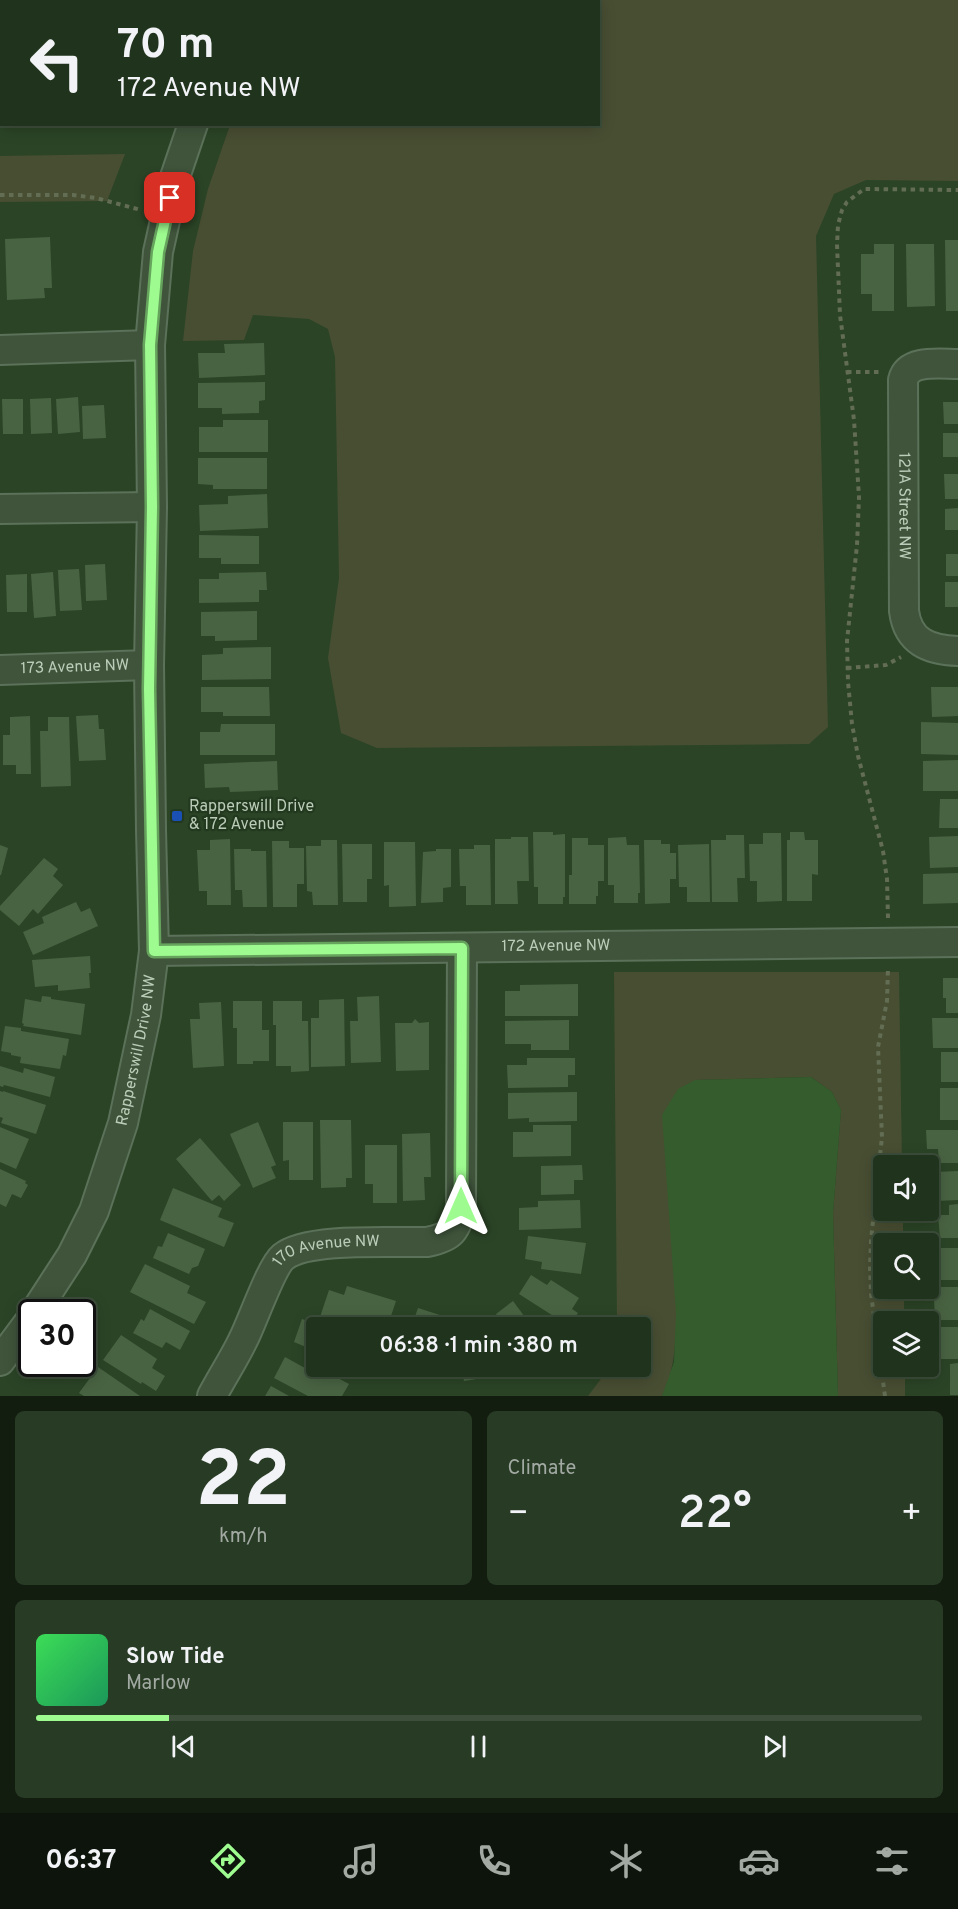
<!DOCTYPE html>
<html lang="en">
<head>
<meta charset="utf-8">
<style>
	body { margin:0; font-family:Overpass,sans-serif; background:#283b25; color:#f1f3f6; height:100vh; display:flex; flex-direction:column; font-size:22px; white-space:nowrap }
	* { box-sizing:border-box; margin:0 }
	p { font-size:20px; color:#a2aaa3 }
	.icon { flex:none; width:33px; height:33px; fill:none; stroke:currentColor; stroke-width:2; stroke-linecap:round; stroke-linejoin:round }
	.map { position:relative; height:1396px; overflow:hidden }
	.details { display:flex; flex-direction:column; gap:15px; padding:15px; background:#121c0f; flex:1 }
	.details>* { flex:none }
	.hud { position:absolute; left:0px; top:0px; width:600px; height:126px; box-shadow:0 3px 15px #0003,0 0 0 2px #3d4e3b; background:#20331c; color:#f1f3f6; overflow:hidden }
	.controls { position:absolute; left:873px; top:1155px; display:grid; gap:12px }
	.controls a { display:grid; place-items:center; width:66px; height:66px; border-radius:6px; background:#20331c; box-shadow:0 3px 15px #0003,0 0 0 2px #3d4e3b; font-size:30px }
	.speed { position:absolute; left:18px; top:1299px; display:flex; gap:12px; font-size:30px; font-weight:700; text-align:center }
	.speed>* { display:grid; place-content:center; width:78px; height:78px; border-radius:50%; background:#20331c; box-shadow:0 3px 15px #0003,0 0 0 2px #3d4e3b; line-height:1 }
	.speed .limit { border:3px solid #111; border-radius:9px; background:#fff; color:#111 }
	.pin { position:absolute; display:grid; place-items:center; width:51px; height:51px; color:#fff; margin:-26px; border-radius:12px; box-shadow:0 3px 9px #0006 }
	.me { position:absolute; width:66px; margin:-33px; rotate:0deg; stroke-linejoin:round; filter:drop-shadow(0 0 4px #0008) }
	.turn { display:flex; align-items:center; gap:21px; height:126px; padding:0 18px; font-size:27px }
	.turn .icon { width:78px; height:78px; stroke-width:2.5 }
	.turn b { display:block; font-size:42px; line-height:51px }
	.big { font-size:45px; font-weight:600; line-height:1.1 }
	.details .card { flex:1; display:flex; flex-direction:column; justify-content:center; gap:9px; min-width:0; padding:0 21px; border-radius:9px; background:#283b25 }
	.details .dial { align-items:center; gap:0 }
	.dial b { font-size:78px; line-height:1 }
	.song { display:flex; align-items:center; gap:18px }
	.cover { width:72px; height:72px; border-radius:9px; background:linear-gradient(135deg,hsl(130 70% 55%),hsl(150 70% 35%)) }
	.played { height:6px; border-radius:3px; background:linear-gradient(90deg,#9dfb8f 15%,#3d4e3b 15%) }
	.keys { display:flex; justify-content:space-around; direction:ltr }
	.heat { display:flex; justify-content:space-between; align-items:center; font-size:33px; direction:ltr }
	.details .tiles { flex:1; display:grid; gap:15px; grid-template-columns:1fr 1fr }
	.card:last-child { grid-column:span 2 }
	.trip { position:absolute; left:306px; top:1317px; width:345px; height:60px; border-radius:6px; background:#20331c; box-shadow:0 3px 15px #0003,0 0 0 2px #3d4e3b; font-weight:600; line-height:60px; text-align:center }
	.menu { display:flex; height:96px; justify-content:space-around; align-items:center; background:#0d140b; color:#a2aaa3 }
	.menu .icon { width:42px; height:42px }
	.menu .selected { color:#9dfb8f }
	.menu b { font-size:27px; color:#f1f3f6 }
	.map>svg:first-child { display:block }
	.green { fill:#484e32 }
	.water { fill:#355c2d }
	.building { fill:#486342 }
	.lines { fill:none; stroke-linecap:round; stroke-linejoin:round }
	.minor-casing { stroke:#5c7159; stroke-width:32 }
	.path { stroke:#626d53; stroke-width:4; stroke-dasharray:4.5 4.5; stroke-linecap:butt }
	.minor { stroke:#3f543b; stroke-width:28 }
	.route-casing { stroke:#66a35d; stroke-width:15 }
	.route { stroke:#9dfb8f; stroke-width:10 }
	.transit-dot { fill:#1a4fb4; stroke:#23391f; stroke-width:2 }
	.labels { text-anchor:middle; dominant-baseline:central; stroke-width:4.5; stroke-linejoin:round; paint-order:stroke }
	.street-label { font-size:16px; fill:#bbcdb8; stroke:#23391f }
	.poi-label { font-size:16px; fill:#bbcdb8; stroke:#23391f; text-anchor:start }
</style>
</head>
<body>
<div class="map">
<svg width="958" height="1396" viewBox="0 0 958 1396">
	<rect width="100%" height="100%" fill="#2b4426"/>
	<g class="green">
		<path d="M296 0H423L425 1H295Z"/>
		<path d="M474 0H958V181L866 180 834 194 816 236 828 727 809 744 377 748 341 733 328 658 339 578 335 357 328 329 309 319 253 315 244 340 183 341 193 251 208 189 230 125 598 124V2L472 1Z"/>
		<path d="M125 154 107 201 0 202V156Z"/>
		<path d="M614 972H899L902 1165 884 1166V1210L903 1211V1243L884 1244V1288L904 1289V1321L884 1322V1366L905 1367V1396H838L833 1213 841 1110 832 1092 811 1077 695 1080C690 1149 684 1218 678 1287 675 1324 679 1363 662 1396H588L610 1367 640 1366V1328L617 1327Z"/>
	</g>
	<path class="water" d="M811 1077 832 1092 841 1110 833 1213 838 1396H662L674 1362 676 1313 662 1115 678 1089 695 1080Z"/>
	<g class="building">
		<path d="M50 237 52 288H44L45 298 7 300 5 239Z"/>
		<path d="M945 240H958V311H946Z"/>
		<path d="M874 244H894V311H872V294H861V254H874Z"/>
		<path d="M906 244H934L935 306 907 307Z"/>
		<path d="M264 343 265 375 199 378 198 353H225L224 344Z"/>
		<path d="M265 382V400L259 401V413L222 414V408H198V383Z"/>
		<path d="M78 397 80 432 58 434 56 399Z"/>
		<path d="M51 398 52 433 31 434 30 399Z"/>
		<path d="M2 399H23V434H3Z"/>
		<path d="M943 402H958V424H944Z"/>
		<path d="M104 405 106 438 83 439 82 406Z"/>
		<path d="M223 420H268V452H199V427H223Z"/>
		<rect x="943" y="433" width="15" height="24"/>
		<path d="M198 458H267V489H213V485L198 484Z"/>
		<path d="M944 474H958V499H945Z"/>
		<path d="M267 494 268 528 200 531 199 505 228 504V496Z"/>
		<path d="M958 508V530H945V509Z"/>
		<path d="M199 535 259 536V564H221V558H199Z"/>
		<rect x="946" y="554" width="12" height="22"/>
		<path d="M105 564 107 600 86 601 85 565Z"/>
		<path d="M79 569 82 610 60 611 58 570Z"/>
		<path d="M53 572 56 616 34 618 31 574Z"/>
		<path d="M266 572 267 590H259V602L199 603V579H219V573Z"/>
		<path d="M27 574V612H7L6 575Z"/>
		<rect x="945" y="582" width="13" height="25"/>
		<path d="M257 611V640L215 641V636H201V612Z"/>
		<path d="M271 647V679L202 680V655L223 654V648Z"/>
		<path d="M201 687H269L270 716H223V712H201Z"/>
		<path d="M931 687H958V716L932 717Z"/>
		<path d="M98 715 99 729H104L106 760 79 761 76 716Z"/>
		<path d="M30 716 31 774H16V765H3V735H10V717Z"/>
		<path d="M48 717H69L71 786 41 787 40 731H48Z"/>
		<path d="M921 722 958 723V755L921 754Z"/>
		<path d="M221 724H275V755H200V732H220Z"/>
		<path d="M958 760V791H923V761Z"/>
		<path d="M277 761 278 790 230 792 229 787 205 788 204 764Z"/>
		<path d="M940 799H958V828H939Z"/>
		<path d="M533 832H553V835L565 834V897H563V904H538V887H534Z"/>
		<path d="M790 832H804L805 840H818V875L812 874V901H787V840H790Z"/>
		<path d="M763 833H781L782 901 757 902V881H750L749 844H763Z"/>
		<path d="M726 835H744L745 878H737L738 902H712L711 840H726Z"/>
		<path d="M958 836V867L930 868 929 837Z"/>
		<path d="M511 837H528L529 881H517L518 904H495V839H511Z"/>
		<path d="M626 837 627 845H639L640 893H638V903H614V885H608V838Z"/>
		<path d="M572 838H588V845H604V881H598V896H596V904H569V875H572Z"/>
		<path d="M230 839 231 905H207V891H199L197 850H210V840Z"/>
		<path d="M321 840H337L338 905H313L312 892 307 891 306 846H321Z"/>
		<path d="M644 840H661V844H670V853H676V879H670V903L645 904Z"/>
		<path d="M272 841H289V848H304V884H297V907H273Z"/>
		<path d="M384 842H415L416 906 389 907V885L384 886Z"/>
		<path d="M342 844H372V879H367V902H343Z"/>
		<path d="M709 844 710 902H687V887H679L678 845Z"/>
		<path d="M0 845 8 848 1 875H0Z"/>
		<path d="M474 845H490L491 905H466V886H460L459 849H474Z"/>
		<path d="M234 849H251V851H266L267 907H243L242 890H235Z"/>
		<path d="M436 849H451V887L443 888V902L421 903 423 852 436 851Z"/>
		<path d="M44 858 58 869 53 876 63 885 38 914 33 909 19 926 0 910V906Z"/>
		<path d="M958 873V903L923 904V874Z"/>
		<path d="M76 902 81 912 90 908 98 926 33 955 23 932 44 923 42 917Z"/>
		<path d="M90 956 91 973H89L90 988 58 991V985L35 987 32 960Z"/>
		<path d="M943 978H958V1013H946V998H943Z"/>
		<path d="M578 984V1016H505V991H520V985Z"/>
		<path d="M42 996 51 997V999L85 1004 81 1035 23 1026 24 1024 22 1023 25 999 41 1002Z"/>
		<path d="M379 996 381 1062 351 1063 350 1021H358L357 997Z"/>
		<path d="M344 999 345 1066 311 1067V1018H319V1000Z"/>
		<path d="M233 1001H262V1030H269V1061H253V1064H237V1028H233Z"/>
		<path d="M273 1001H302V1021H308L309 1071 291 1072V1066H276V1025H273Z"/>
		<path d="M221 1002 224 1066 193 1068 190 1019H200L199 1003Z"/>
		<path d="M932 1018H958V1048H933Z"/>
		<path d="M415 1019 419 1023 429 1022V1070L396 1071 395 1023H412Z"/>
		<path d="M569 1020V1050H531V1044H505V1021Z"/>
		<path d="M5 1026 21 1028V1031L69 1039 66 1056 63 1055 60 1069 20 1063 21 1057 11 1055V1053L1 1051Z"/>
		<rect x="941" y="1052" width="17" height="30"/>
		<path d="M527 1058H575V1075H568V1087L508 1088 507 1065H527Z"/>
		<path d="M0 1066 23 1073 24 1068 55 1077 50 1097 4 1085 3 1087 0 1086Z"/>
		<rect x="940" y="1088" width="18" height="32"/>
		<path d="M0 1091 3 1092V1091L46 1105 36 1134 1 1123 3 1118 0 1117Z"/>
		<path d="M577 1092V1121L529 1122V1118L508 1119V1093Z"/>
		<path d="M320 1120H351L352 1178H346V1187L321 1188Z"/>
		<path d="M258 1122 276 1165 271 1167 276 1178 253 1188 230 1134Z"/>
		<path d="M283 1122H313V1180H289V1160L283 1161Z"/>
		<path d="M533 1125H571V1156L513 1157V1132H533Z"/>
		<path d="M0 1127 29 1139 16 1169 0 1162Z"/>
		<path d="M926 1130H958V1163H939L938 1149H927Z"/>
		<path d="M430 1133 431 1177H424L425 1200 403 1201 402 1134Z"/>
		<path d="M200 1138 241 1185 224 1201 219 1195 212 1201 176 1159Z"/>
		<path d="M365 1145H397V1203H373V1184H365Z"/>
		<path d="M582 1165 583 1180H574V1194L541 1195V1166Z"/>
		<path d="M0 1169 26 1181 25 1183 28 1185 21 1198 12 1194 6 1207 0 1204Z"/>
		<path d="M958 1171V1200L936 1201 935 1172Z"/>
		<path d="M173 1188 222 1208 218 1217 234 1223 224 1247 160 1220Z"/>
		<path d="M580 1200 581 1228 519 1230V1208L538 1207V1201Z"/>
		<path d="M958 1204V1238H940L938 1215H949V1205Z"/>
		<path d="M168 1233 205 1249 198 1266 192 1268 189 1274 153 1258 158 1246 162 1247Z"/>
		<path d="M528 1236 586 1243 581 1274 541 1269 542 1262 525 1259Z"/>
		<rect x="933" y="1248" width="25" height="32"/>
		<path d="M145 1264 190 1286 187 1293 206 1302 194 1324 130 1292Z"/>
		<path d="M531 1275 547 1285 551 1280 579 1298 572 1309 578 1313 569 1326 519 1294Z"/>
		<path d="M347 1286 396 1301 387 1328H365L347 1322 346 1326 320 1317 329 1290 344 1295Z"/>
		<path d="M937 1287H958V1320H935L934 1298H937Z"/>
		<path d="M513 1301 533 1328H506L496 1314Z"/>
		<path d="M418 1308 443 1316 439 1328H411Z"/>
		<path d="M150 1309 190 1331 180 1350 166 1342 162 1348 133 1333 141 1319 144 1321Z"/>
		<path d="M480 1317 482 1328H455L454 1322Z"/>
		<path d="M302 1319 324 1327 316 1328V1358L311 1356 313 1350 294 1342Z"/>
		<path d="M940 1327H958V1359H941L940 1344H936V1329Z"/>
		<path d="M121 1335 157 1359 152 1368 165 1376 156 1391 142 1382 141 1384 103 1360Z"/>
		<path d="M285 1357 305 1368 308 1362 349 1384 342 1396H308L274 1378Z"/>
		<path d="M958 1363V1395H950V1364Z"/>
		<path d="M339 1366H359L356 1373Z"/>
		<path d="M398 1366H433L430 1375 417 1371 415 1379 396 1373Z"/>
		<path d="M461 1366H494L495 1376 464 1381Z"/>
		<path d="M98 1367 140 1396H84L79 1393Z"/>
		<path d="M271 1386 289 1396H265Z"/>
	</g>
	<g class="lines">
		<g class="minor-casing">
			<g id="minor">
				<path d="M254 2 255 0"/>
				<path d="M0 350 150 345"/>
				<path id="s1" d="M958 364C940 364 908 359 903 380L904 611C908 642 929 650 958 651"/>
				<path d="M0 509 152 507"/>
				<path id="s2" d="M0 670 149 665"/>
				<path id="s3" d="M154 951 958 942"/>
				<path id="s4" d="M35 1312 72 1255 94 1211 123 1123 146 1015 154 951 151 830 149 665 152 507 150 345 158 252 174 180 193 124"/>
				<path d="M0 1361 32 1318"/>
				<path id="s5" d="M212 1396C222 1377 234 1359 243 1340 252 1323 271 1267 283 1257 307 1237 394 1243 427 1242 452 1237 456 1231 461 1206L462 948"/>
			</g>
		</g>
		<g class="path">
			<path d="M0 195H73L96 198 141 210"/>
			<path d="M847 372H879"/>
			<path d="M847 668 886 665 901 657"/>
			<path d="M888 918 887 879 883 851 858 756 852 724 848 682 847 641 857 545 859 497 854 420 840 315 837 245 838 225 842 210 847 202 864 189 958 190"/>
			<path d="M885 1396 871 1294 870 1268 871 1240 882 1137 878 1047 887 1001 888 968"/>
		</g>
		<use href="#minor" class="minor"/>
	</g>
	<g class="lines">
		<g class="route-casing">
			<path id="route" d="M170 198 158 252 150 345 152 507 149 689 154 951 462 948 461 1206"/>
		</g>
		<use href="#route" class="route"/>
	</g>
	<rect class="transit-dot" x="171" y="810" width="12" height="12" rx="3"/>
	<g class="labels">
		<g class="street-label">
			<text stroke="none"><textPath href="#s1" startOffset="188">121A Street NW</textPath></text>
			<text stroke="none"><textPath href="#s2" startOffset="75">173 Avenue NW</textPath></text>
			<text stroke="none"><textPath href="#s3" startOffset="402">172 Avenue NW</textPath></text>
			<text stroke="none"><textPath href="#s4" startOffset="284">Rapperswill Drive NW</textPath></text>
			<text stroke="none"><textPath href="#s5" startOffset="201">170 Avenue NW</textPath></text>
		</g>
		<g class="poi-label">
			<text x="189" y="807">Rapperswill Drive<tspan x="189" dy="18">&amp; 172 Avenue</tspan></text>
		</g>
	</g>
</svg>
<div class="controls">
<a><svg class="icon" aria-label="sound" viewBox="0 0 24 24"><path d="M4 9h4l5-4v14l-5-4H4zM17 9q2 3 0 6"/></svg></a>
<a><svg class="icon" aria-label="search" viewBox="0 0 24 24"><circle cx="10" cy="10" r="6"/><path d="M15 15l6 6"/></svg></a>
<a><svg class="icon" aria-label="layers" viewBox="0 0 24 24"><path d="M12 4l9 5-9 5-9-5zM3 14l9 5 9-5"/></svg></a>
</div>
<div class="speed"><div class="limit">30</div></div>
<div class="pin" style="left:170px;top:198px;background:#d93025"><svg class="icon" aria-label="arrive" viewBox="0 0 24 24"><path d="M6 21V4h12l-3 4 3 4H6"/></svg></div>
<svg class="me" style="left:461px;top:1206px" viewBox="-20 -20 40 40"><path d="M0-17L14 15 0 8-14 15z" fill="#9dfb8f" stroke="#fff" stroke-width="4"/></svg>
<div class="trip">06:38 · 1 min · 380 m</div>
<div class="hud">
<div class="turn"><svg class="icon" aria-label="left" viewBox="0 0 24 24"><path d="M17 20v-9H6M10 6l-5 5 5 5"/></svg><div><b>70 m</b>172 Avenue NW</div></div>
</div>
</div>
<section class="details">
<div class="tiles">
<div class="card dial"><b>22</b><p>km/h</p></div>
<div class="card"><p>Climate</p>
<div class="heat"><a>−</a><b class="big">22°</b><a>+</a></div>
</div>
<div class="card">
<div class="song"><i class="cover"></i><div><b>Slow Tide</b><p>Marlow</p></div></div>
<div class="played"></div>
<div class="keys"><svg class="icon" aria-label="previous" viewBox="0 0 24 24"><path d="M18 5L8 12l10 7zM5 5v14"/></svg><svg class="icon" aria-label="pause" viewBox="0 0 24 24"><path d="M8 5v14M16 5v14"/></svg><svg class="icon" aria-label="next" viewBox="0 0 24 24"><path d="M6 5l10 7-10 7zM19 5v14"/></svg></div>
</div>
</div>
</section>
<nav class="menu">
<b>06:37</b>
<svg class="icon selected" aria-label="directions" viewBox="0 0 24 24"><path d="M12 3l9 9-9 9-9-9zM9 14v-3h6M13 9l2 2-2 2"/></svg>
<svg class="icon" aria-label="music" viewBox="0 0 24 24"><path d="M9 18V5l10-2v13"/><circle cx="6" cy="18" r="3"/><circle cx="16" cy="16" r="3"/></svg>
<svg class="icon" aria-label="phone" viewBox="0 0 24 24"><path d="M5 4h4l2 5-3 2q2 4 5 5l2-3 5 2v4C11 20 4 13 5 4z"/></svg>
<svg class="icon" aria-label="climate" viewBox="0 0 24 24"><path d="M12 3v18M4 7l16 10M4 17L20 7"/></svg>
<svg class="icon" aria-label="car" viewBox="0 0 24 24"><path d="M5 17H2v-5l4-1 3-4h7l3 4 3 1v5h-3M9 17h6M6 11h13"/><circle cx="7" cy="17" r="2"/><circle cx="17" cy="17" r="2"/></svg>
<svg class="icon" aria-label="filters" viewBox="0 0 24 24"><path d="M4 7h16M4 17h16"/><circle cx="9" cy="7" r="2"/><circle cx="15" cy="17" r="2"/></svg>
</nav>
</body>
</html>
